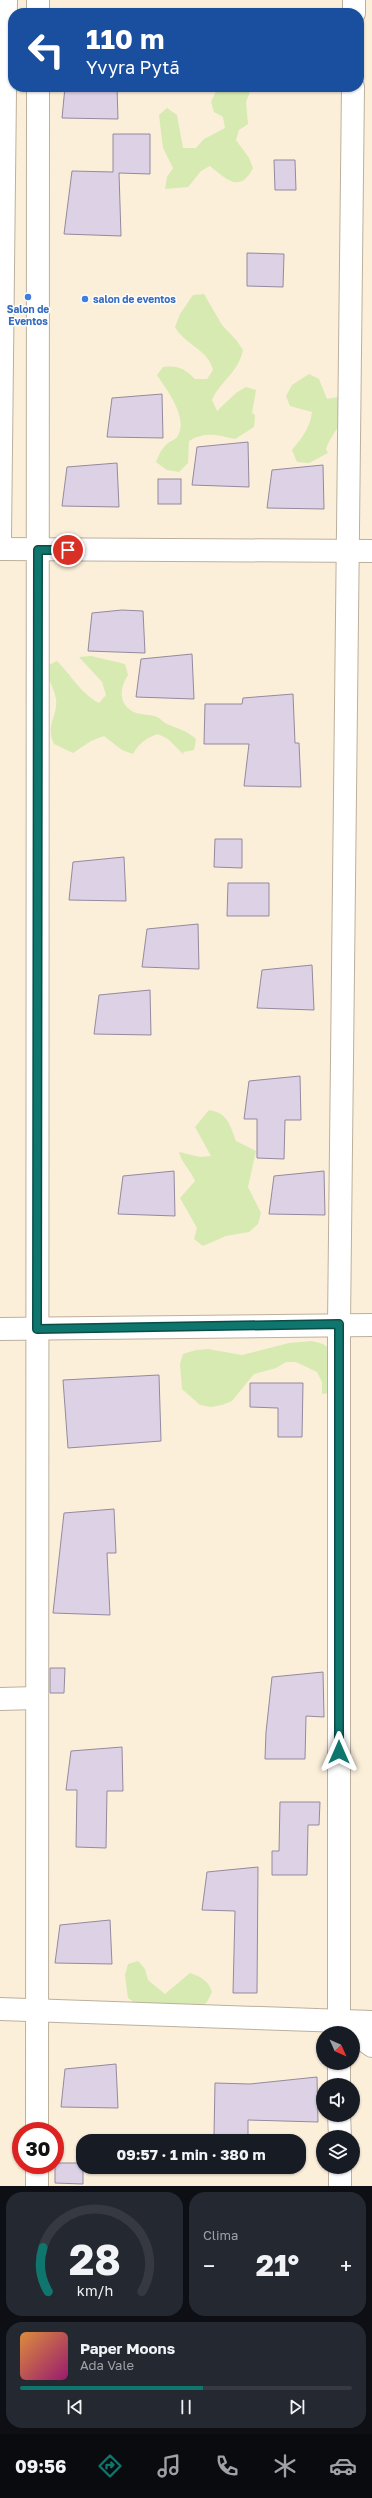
<!DOCTYPE html>
<html lang="es">
<head>
<meta charset="utf-8">
<style>
	body { margin:0; font-family:"Golos Text",sans-serif; background:#242831; color:#f1f3f6; height:100vh; display:flex; flex-direction:column; font-size:15px; white-space:nowrap }
	* { box-sizing:border-box; margin:0 }
	p { font-size:13px; color:#9ea1a6 }
	.icon { flex:none; width:22px; height:22px; fill:none; stroke:currentColor; stroke-width:2; stroke-linecap:round; stroke-linejoin:round }
	.map { position:relative; height:2186px; overflow:hidden }
	.drawer { display:flex; flex-direction:column; gap:6px; padding:6px; background:#0d0f14; flex:1 }
	.drawer>* { flex:none }
	.guide { position:absolute; left:8px; top:8px; width:356px; height:84px; border-radius:16px; box-shadow:0 1px 3px #0004; background:#1a4fa0; color:#fff; overflow:hidden }
	.needle { width:26px; rotate:135deg }
	.fabs { position:absolute; left:316px; top:2026px; display:grid; gap:8px }
	.fabs a { display:grid; place-items:center; width:44px; height:44px; border-radius:50%; background:#171b24; box-shadow:0 1px 3px #0004; font-size:20px }
	.speed { position:absolute; left:12px; top:2122px; display:flex; gap:8px; font-size:20px; font-weight:700; text-align:center }
	.speed>* { display:grid; place-content:center; width:52px; height:52px; border-radius:50%; background:#171b24; box-shadow:0 1px 3px #0004; line-height:1 }
	.speed .limit { border:6px solid #d22; background:#fff; color:#111 }
	.pin { position:absolute; display:grid; place-items:center; width:34px; height:34px; color:#fff; margin:-17px; border:2px solid #fff; border-radius:50%; box-shadow:0 1px 4px #0007 }
	.me { position:absolute; width:44px; margin:-22px; rotate:0deg; stroke-linejoin:round; filter:drop-shadow(0 0 3px #0008) }
	.turn { display:flex; align-items:center; gap:14px; height:84px; padding:0 12px; font-size:18px }
	.turn .icon { width:52px; height:52px; stroke-width:2.5 }
	.turn b { display:block; font-size:28px; line-height:34px }
	.big { font-size:30px; font-weight:700; line-height:1.1 }
	.drawer .widget { flex:1; display:flex; flex-direction:column; justify-content:center; gap:6px; min-width:0; padding:0 14px; border-radius:16px; background:#242831 }
	.drawer .dial { align-items:center; gap:0 }
	.dial svg { height:104px; overflow:visible; fill:none; stroke:#363941; stroke-width:7; stroke-linecap:round; text-anchor:middle }
	.dial text { fill:#f1f3f6; stroke:none }
	.song { display:flex; align-items:center; gap:12px }
	.cover { width:48px; height:48px; border-radius:6px; background:linear-gradient(135deg,hsl(30 70% 55%),hsl(320 70% 35%)) }
	.played { height:4px; border-radius:2px; background:linear-gradient(90deg,#0f766e 55%,#363941 55%) }
	.keys { display:flex; justify-content:space-around; direction:ltr }
	.heat { display:flex; justify-content:space-between; align-items:center; font-size:22px; direction:ltr }
	.drawer .tiles { flex:1; display:grid; gap:6px; grid-template-columns:1fr 1fr }
	.widget:last-child { grid-column:span 2 }
	.trip { position:absolute; left:76px; top:2134px; width:230px; height:40px; border-radius:16px; background:#171b24; box-shadow:0 1px 3px #0004; font-weight:700; line-height:40px; text-align:center }
	.dock { display:flex; height:64px; justify-content:space-around; align-items:center; background:#090b0e; color:#9ea1a6 }
	.dock .icon { width:28px; height:28px }
	.dock .on { color:#0f766e }
	.dock b { font-size:18px; color:#f1f3f6 }
	.map>svg:first-child { display:block }
	.green { fill:#d6eab2 }
	.building { fill:#dcd1e5; stroke:#958a9e }
	.lines { fill:none; stroke-linecap:round; stroke-linejoin:round }
	.street-casing { stroke:#bcb09c; stroke-width:24 }
	.street { stroke:#fff; stroke-width:22 }
	.route-casing { stroke:#0a4d48; stroke-width:10 }
	.route { stroke:#0f766e; stroke-width:7 }
	.shop-dot { fill:#3f7fe0; stroke:#fefefe; stroke-width:1.5 }
	.labels { text-anchor:middle; dominant-baseline:central; stroke-width:3; stroke-linejoin:round; paint-order:stroke }
	.shop-label { font-size:10px; font-weight:bold; fill:#366cbe; stroke:#fefefe; text-anchor:start }
</style>
</head>
<body>
<div class="map">
<svg width="372" height="2186" viewBox="0 0 372 2186">
	<rect width="100%" height="100%" fill="#fbefda"/>
	<g class="green">
		<path d="M214 87H250V92L246 102 248 124 239 130 236 140 249 158 253 168C240 194 226 179 210 166L201 171 188 187 165 189 167 177 173 168 163 148 159 115 167 108 177 115 183 148H196L204 139 225 128 223 117 214 112 211 102 216 91 213 90Z"/>
		<path d="M204 294 222 325 237 341 243 350C238 373 221 380 212 400L217 411 236 393 246 387 256 390 252 413 255 415 254 427 235 439C217 435 205 431 189 441L188 463 179 472 167 470 156 462C159 455 161 449 167 444 170 441 175 440 177 437 190 419 166 389 157 375L163 367C178 365 185 369 195 379H207L213 370C208 349 185 345 175 327L180 314 193 295Z"/>
		<path d="M309 374 319 379 327 399 338 397C350 424 334 426 326 449L328 453 309 463 297 462 292 450C302 438 310 428 312 412L290 406 286 396 292 385Z"/>
		<path d="M91 656 125 664 128 675C119 689 118 705 136 713 142 715 150 714 157 717 160 718 163 722 167 724 178 729 186 730 196 739L194 750 183 752 184 755 168 739 158 734C146 738 139 743 133 754L122 750 104 736 91 741 73 753 54 744C45 724 58 717 56 699 54 687 47 680 47 666L57 661C72 676 80 693 99 703L106 695 102 682 79 657Z"/>
		<path d="M209 1110C228 1113 230 1125 236 1141L256 1151 248 1187 261 1213 258 1224 249 1232 226 1236 203 1246 194 1239 197 1228 180 1198 195 1181C190 1169 182 1164 179 1152L200 1157 211 1156 195 1127Z"/>
		<path d="M312 1341 323 1344 333 1351 328 1382 330 1393 322 1394V1382L317 1372 296 1362H286L276 1368 254 1374 232 1401 222 1405 211 1407 200 1405 182 1389 180 1364 183 1354 196 1350 208 1349 242 1355 289 1343Z"/>
		<path d="M138 1961 145 1969 148 1980 165 1994 190 1973C201 1977 209 1981 212 1992L207 2002 197 2010 138 2005 128 1998 125 1975 128 1964Z"/>
	</g>
	<g class="building">
		<path d="M65 87H117L118 119 62 118Z"/>
		<path d="M113 134H150V174L119 173 121 236 64 234 72 171 113 172Z"/>
		<path d="M274 160H295L296 190H275Z"/>
		<path d="M247 253 284 254 283 287 247 286Z"/>
		<path d="M162 394 163 438 107 437 112 398Z"/>
		<path d="M248 442 249 487 192 485 197 447Z"/>
		<path d="M117 463 119 507 62 506 67 467Z"/>
		<path d="M323 465 324 509 267 508 272 470Z"/>
		<rect x="158" y="479" width="23" height="25"/>
		<path d="M122 610 143 611 145 653 88 651 92 613Z"/>
		<path d="M192 654 194 699 136 697 141 659Z"/>
		<path d="M293 694 295 743H299L301 787 244 786 249 744H204L205 704H242L243 698Z"/>
		<path d="M215 839H242V868L214 867Z"/>
		<path d="M124 857 126 901 69 900 73 862Z"/>
		<path d="M228 883H269V916H227Z"/>
		<path d="M198 924 199 969 142 967 147 929Z"/>
		<path d="M312 965 314 1010 257 1008 262 970Z"/>
		<path d="M150 990 151 1035 94 1034 99 995Z"/>
		<path d="M300 1076 301 1120H285L284 1159 257 1158V1119H244L249 1081Z"/>
		<path d="M174 1171 175 1216 118 1214 123 1176Z"/>
		<path d="M324 1171 325 1215 269 1214 274 1176Z"/>
		<path d="M159 1375 161 1441 68 1448 63 1380Z"/>
		<path d="M250 1383H303L302 1437H278V1408L250 1407Z"/>
		<path d="M114 1509 116 1553H107L110 1615 53 1613 64 1513Z"/>
		<path d="M50 1668H65L64 1693H50Z"/>
		<path d="M323 1672 324 1717 306 1716 305 1759H265L266 1732 272 1677Z"/>
		<path d="M122 1747 123 1791H107L106 1848 76 1847 77 1790H66L71 1751Z"/>
		<path d="M280 1802H320L319 1825H308L307 1875H272V1851H279Z"/>
		<path d="M258 1867 257 1993H233L235 1911 202 1910 207 1872Z"/>
		<path d="M110 1920 112 1964 55 1963 60 1925Z"/>
		<path d="M116 2064 118 2108 61 2107 65 2069Z"/>
		<path d="M317 2077 318 2122 248 2120V2136L214 2135 215 2083 250 2084Z"/>
		<path d="M55 2163H83V2184L55 2183Z"/>
	</g>
	<g class="lines">
		<g class="street-casing">
			<g id="street">
				<path d="M38 13V0"/>
				<path d="M354 13V0"/>
				<path d="M0 539 6 0"/>
				<path d="M0 549 372 551"/>
				<path d="M0 1329 372 1325"/>
				<path d="M0 1699 37 1698"/>
				<path d="M0 2009 372 2022"/>
				<path d="M339 2021 372 2046"/>
				<path d="M339 2033V1324L353 87"/>
				<path d="M339 2063V2085"/>
				<path d="M339 2115 340 2137"/>
				<path d="M37 2131 38 87"/>
				<path d="M340 2167V2186"/>
				<path d="M37 2186V2165"/>
			</g>
		</g>
		<use href="#street" class="street"/>
	</g>
	<g class="lines">
		<g class="route-casing">
			<path id="route" d="M68 550H38L37 1329 339 1324V1752"/>
		</g>
		<use href="#route" class="route"/>
	</g>
	<g class="shop-dot">
		<circle cx="28" cy="297" r="4"/>
		<circle cx="85" cy="299" r="4"/>
	</g>
	<g class="labels">
		<g class="shop-label">
			<text x="93" y="299">salon de eventos</text>
			<text x="28" y="309" text-anchor="middle">Salon de<tspan x="28" dy="12">Eventos</tspan></text>
		</g>
	</g>
</svg>
<div class="fabs">
<a><svg class="needle" viewBox="-14 -14 28 28"><path d="M0-13l5 13h-10z" fill="#e53935"/><path d="M0 13l5-13h-10z" fill="#9ea1a6"/></svg></a>
<a><svg class="icon" aria-label="sound" viewBox="0 0 24 24"><path d="M4 9h4l5-4v14l-5-4H4zM17 9q2 3 0 6"/></svg></a>
<a><svg class="icon" aria-label="layers" viewBox="0 0 24 24"><path d="M12 4l9 5-9 5-9-5zM3 14l9 5 9-5"/></svg></a>
</div>
<div class="speed"><div class="limit">30</div></div>
<div class="pin" style="left:68px;top:550px;background:#d93025"><svg class="icon" aria-label="arrive" viewBox="0 0 24 24"><path d="M6 21V4h12l-3 4 3 4H6"/></svg></div>
<svg class="me" style="left:339px;top:1752px" viewBox="-20 -20 40 40"><path d="M0-17L14 15 0 8-14 15z" fill="#0f766e" stroke="#fff" stroke-width="4"/></svg>
<div class="trip">09:57 · 1 min · 380 m</div>
<div class="guide">
<div class="turn"><svg class="icon" aria-label="left" viewBox="0 0 24 24"><path d="M17 20v-9H6M10 6l-5 5 5 5"/></svg><div><b>110 m</b>Yvyra Pytã</div></div>
</div>
</div>
<section class="drawer">
<div class="tiles">
<div class="widget dial"><svg viewBox="0 0 100 80">
<path d="M14 69A42 42 0 1 1 86 69"/>
<path d="M14 69A42 42 0 0 1 10 35" stroke="#0f766e"/>
<text x="50" y="56" font-size="32" font-weight="700">28</text>
<text x="50" y="72" font-size="11">km/h</text>
</svg></div>
<div class="widget"><p>Clima</p>
<div class="heat"><a>−</a><b class="big">21°</b><a>+</a></div>
</div>
<div class="widget">
<div class="song"><i class="cover"></i><div><b>Paper Moons</b><p>Ada Vale</p></div></div>
<div class="played"></div>
<div class="keys"><svg class="icon" aria-label="previous" viewBox="0 0 24 24"><path d="M18 5L8 12l10 7zM5 5v14"/></svg><svg class="icon" aria-label="pause" viewBox="0 0 24 24"><path d="M8 5v14M16 5v14"/></svg><svg class="icon" aria-label="next" viewBox="0 0 24 24"><path d="M6 5l10 7-10 7zM19 5v14"/></svg></div>
</div>
</div>
</section>
<nav class="dock">
<b>09:56</b>
<svg class="icon on" aria-label="directions" viewBox="0 0 24 24"><path d="M12 3l9 9-9 9-9-9zM9 14v-3h6M13 9l2 2-2 2"/></svg>
<svg class="icon" aria-label="music" viewBox="0 0 24 24"><path d="M9 18V5l10-2v13"/><circle cx="6" cy="18" r="3"/><circle cx="16" cy="16" r="3"/></svg>
<svg class="icon" aria-label="phone" viewBox="0 0 24 24"><path d="M5 4h4l2 5-3 2q2 4 5 5l2-3 5 2v4C11 20 4 13 5 4z"/></svg>
<svg class="icon" aria-label="climate" viewBox="0 0 24 24"><path d="M12 3v18M4 7l16 10M4 17L20 7"/></svg>
<svg class="icon" aria-label="car" viewBox="0 0 24 24"><path d="M5 17H2v-5l4-1 3-4h7l3 4 3 1v5h-3M9 17h6M6 11h13"/><circle cx="7" cy="17" r="2"/><circle cx="17" cy="17" r="2"/></svg>
</nav>
</body>
</html>
